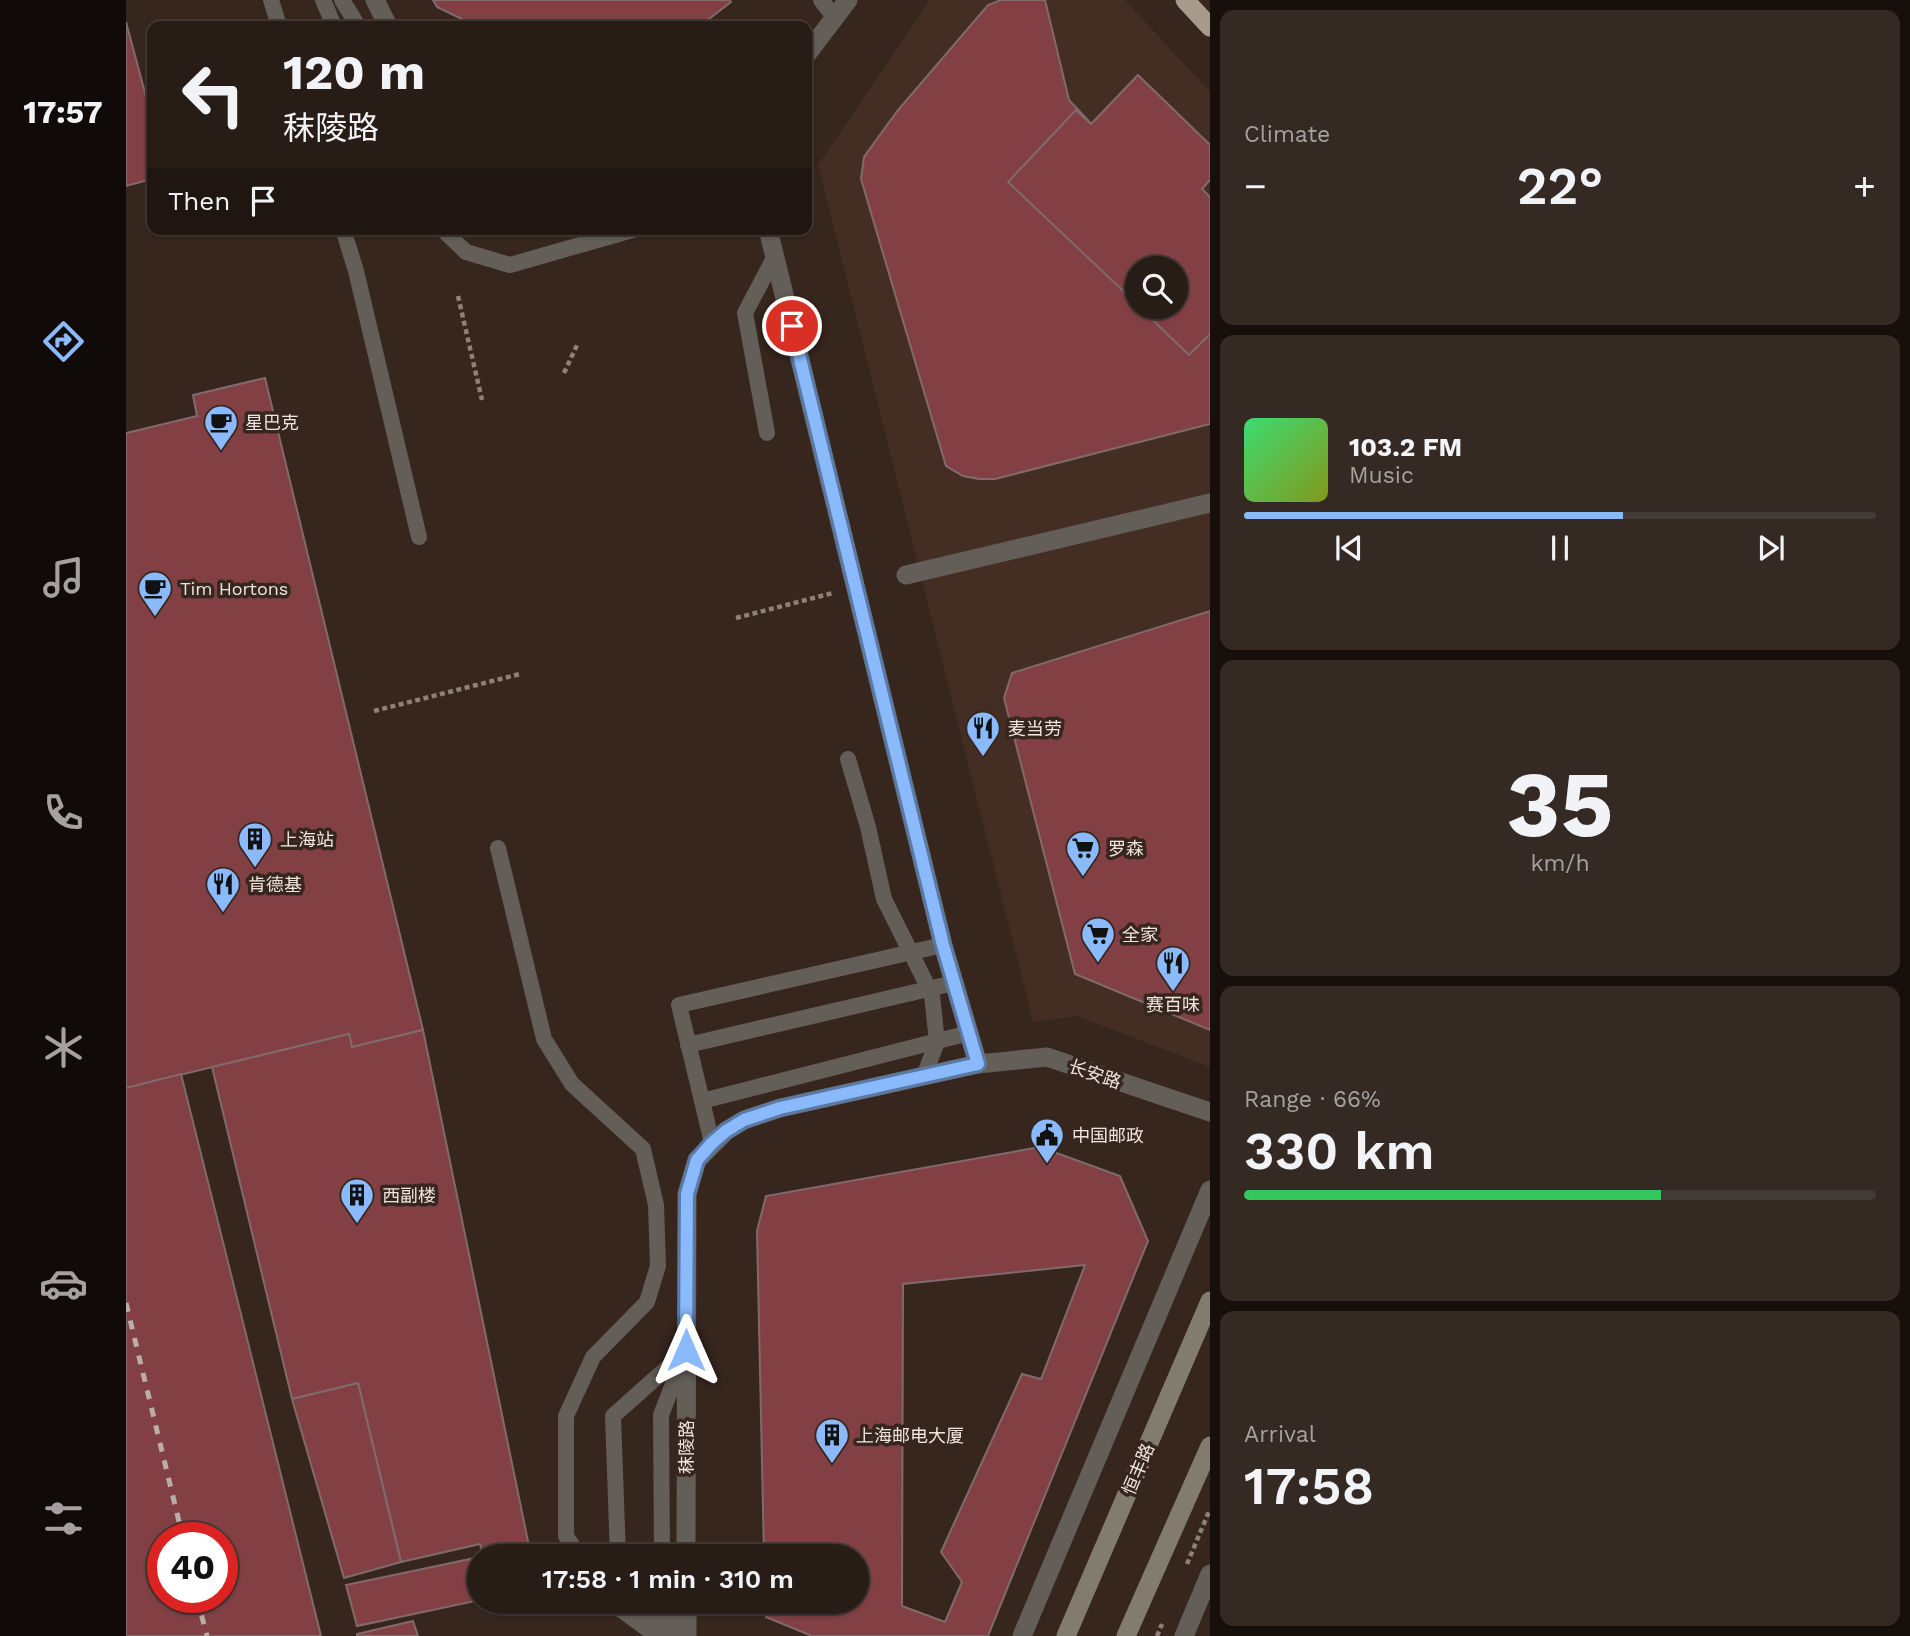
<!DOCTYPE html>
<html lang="en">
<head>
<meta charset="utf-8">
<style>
	body { margin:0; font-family:"Work Sans","Noto Sans SC",sans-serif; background:#342923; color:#f1f3f6; height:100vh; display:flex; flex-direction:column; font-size:26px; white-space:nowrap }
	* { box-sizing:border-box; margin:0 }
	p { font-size:23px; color:#a5a1a1 }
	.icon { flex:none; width:38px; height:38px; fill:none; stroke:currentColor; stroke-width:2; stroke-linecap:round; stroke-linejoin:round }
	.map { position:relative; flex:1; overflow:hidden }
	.details { display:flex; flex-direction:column; gap:10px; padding:10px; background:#160f0c; width:700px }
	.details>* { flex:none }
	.hud { position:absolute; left:21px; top:21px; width:665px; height:214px; border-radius:14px; box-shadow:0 2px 5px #0004,0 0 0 2px #443a35; background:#281c16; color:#f1f3f6; overflow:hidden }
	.fabs { position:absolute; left:999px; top:256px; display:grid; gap:14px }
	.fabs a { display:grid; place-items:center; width:63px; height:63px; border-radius:50%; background:#281c16; box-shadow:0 2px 5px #0004,0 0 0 2px #443a35; font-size:35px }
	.speed { position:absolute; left:21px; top:1522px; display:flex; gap:14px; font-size:35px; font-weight:700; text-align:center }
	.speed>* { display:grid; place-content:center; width:91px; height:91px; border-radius:50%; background:#281c16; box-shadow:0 2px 5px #0004,0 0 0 2px #443a35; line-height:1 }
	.speed .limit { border:10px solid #d22; background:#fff; color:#111 }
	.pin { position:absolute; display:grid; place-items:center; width:60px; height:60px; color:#fff; margin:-30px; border:4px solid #fff; border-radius:50%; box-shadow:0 2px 7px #0007 }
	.me { position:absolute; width:77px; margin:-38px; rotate:0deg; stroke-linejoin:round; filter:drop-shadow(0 0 5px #0008) }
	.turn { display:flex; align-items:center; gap:24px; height:147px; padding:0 21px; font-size:32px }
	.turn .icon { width:91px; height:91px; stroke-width:2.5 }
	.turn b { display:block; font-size:49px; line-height:60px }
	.then { display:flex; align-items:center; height:66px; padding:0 21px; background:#0003; gap:14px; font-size:26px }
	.big { font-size:52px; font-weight:600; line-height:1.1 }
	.details .card { flex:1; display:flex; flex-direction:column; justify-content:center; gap:10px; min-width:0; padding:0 24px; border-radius:14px; background:#342923 }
	.details .dial { align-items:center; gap:0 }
	.dial b { font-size:91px; line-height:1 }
	.song { display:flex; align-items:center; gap:21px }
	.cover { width:84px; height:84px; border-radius:10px; background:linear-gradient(135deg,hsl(140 70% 55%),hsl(70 70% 35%)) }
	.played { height:7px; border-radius:4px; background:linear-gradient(90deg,#8abafc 60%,#443a35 60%) }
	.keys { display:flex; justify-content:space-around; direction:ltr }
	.heat { display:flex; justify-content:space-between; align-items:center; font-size:38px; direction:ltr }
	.charge { height:10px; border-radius:5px; background:linear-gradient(90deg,#34c759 66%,#443a35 0) }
	.trip { position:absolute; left:341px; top:1544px; width:402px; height:70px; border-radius:35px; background:#281c16; box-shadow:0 2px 5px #0004,0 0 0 2px #443a35; font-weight:600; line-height:70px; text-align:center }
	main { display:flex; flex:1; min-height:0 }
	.tabs { display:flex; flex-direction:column; width:126px; justify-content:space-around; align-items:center; background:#100b09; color:#a5a1a1 }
	.tabs .icon { width:49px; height:49px }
	.tabs .selected { color:#8abafc }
	.tabs b { font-size:32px; color:#f1f3f6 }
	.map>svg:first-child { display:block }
	.built { fill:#442e23; fill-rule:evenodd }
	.building { fill:#824045; stroke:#806a6b; stroke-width:2; fill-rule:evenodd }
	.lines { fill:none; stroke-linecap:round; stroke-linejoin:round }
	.path { stroke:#8e817a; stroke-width:4.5; stroke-dasharray:5 3.5; stroke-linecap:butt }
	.service { stroke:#635e57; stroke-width:16 }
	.pedestrian { stroke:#635e57; stroke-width:19 }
	.tertiary { stroke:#635e57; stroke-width:19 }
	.secondary { stroke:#827b6f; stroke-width:19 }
	.rail { stroke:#baada7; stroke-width:5; stroke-dasharray:9 9; stroke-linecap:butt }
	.trunk-bridge { stroke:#a69a8a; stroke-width:19 }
	.route-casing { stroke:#5a79a4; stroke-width:18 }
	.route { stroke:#8abafc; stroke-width:12 }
	.labels { text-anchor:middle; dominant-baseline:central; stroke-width:7; stroke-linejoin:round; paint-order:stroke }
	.poi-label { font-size:18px; fill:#efe4df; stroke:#36261e; text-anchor:start }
	.street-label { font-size:18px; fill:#efe4df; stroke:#36261e }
</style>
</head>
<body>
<main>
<nav class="tabs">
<b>17:57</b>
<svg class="icon selected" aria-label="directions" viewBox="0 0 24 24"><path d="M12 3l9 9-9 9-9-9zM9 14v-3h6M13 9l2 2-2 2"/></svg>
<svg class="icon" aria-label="music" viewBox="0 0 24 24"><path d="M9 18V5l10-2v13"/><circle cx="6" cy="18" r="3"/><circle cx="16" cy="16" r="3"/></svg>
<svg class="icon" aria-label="phone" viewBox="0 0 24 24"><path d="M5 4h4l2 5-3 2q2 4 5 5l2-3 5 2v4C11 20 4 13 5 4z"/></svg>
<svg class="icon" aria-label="climate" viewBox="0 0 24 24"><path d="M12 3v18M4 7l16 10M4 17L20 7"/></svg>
<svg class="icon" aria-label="car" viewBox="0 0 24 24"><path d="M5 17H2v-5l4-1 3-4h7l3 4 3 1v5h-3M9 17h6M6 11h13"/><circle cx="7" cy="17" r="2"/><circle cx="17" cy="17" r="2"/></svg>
<svg class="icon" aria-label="filters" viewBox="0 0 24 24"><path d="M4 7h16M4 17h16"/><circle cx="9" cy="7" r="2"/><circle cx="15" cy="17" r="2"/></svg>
</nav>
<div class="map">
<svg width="1084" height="1636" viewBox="0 0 1084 1636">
	<rect width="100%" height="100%" fill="#36261e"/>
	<path class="built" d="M804 0H999L1084 92V1067L951 1016 907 1022 692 165ZM1012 268H1050V306H1012Z"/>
	<g class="building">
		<path d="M307 0H603L605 2 574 26H350L311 7Z"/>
		<path d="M875 0H919L943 100 1084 251V424L869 479H853L837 476 820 466 735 179 738 157 772 110 862 5ZM1012 268H1050V306H1012Z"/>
		<path d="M0 22 26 119V179L0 186Z"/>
		<path d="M1012 75 1084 145V180L1076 189 1084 197V334L1063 355 1012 306H1050V268H1012V305L882 182 950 110 965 124Z"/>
		<path d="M139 378 297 1030 226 1047 223 1034 0 1088V433L71 416 67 395Z"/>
		<path d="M1084 611V1030L949 974 878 698 886 673Z"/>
		<path d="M297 1030 405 1556H357L354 1544 275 1562 232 1383 166 1399 86 1067 223 1034 226 1047Z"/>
		<path d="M55 1074 95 1234 195 1636H0V1088ZM37 1538H96V1598H37Z"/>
		<path d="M914 1147 994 1176 1022 1241 862 1636H686L640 1617V1601H732V1556H638L631 1231 640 1196ZM959 1265 915 1379 896 1374 815 1552 836 1582 819 1622 776 1606 777 1284Z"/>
		<path d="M232 1383 275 1562 218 1578 166 1399Z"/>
		<path d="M349 1558 354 1579V1600L231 1626 220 1585Z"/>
		<path d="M287 1621 292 1636H231V1634Z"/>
	</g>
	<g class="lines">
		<g class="path">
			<path d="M332 296 356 400"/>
			<path d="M438 373 452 343"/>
			<path d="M610 618 707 593"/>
			<path d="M248 711 394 674"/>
			<path d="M1061 1564 1084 1509"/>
			<path d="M1031 1636 1036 1624"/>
		</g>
		<g class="service">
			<path d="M145 0 153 26"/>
			<path d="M197 0 208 26"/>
			<path d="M216 0 232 26"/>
			<path d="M695 0 709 18"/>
			<path d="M217 229 230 271 293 537"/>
			<path d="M316 229 340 252 384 265 510 229"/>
			<path d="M641 433 619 313 649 256"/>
			<path d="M722 759 742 827 758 899 806 995 811 1042 798 1076"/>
			<path d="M372 848 418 1039 446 1084 517 1149 530 1205 532 1266 521 1302 467 1357 440 1416V1536L453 1556"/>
			<path d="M562 1045 828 983"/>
			<path d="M576 1101 843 1033"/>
			<path d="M586 1143 553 1005 817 945"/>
			<path d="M492 1556 487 1416 560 1351"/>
			<path d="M536 1556 535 1415 559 1353"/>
			<path d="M483 1601 531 1636"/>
			<path d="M515 1601 544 1636"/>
			<path d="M540 1601 553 1636"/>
		</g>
		<path class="pedestrian" d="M780 575 1084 503"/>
		<g class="tertiary">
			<path d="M249 0 262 26"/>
			<path d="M681 54 722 0"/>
			<path d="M642 229 817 945 852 1064"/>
			<path d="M560 1556 561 1194 571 1160 600 1131 618 1120 654 1108 852 1064 921 1057 1084 1112"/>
			<path d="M561 1601V1636"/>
			<path d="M896 1636 1084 1190"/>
			<path d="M1058 1636 1084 1574"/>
		</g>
		<g class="secondary">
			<path d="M940 1636 1084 1301"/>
			<path d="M1000 1636 1084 1446"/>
		</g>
		<g class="rail">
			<path d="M0 1303 57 1538"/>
			<path d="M71 1598 81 1636"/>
		</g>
		<path class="trunk-bridge" d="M1059 0 1084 27"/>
	</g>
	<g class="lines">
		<g class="route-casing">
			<path id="route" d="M560 1350 561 1194 571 1160 586 1143 600 1131 618 1120 654 1108 852 1064 817 945 666 326"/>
		</g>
		<use href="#route" class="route"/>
	</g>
	<defs>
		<g id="cafe-pin" transform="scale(1.75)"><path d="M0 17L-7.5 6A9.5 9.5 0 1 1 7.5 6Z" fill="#8abafc" stroke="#36261e"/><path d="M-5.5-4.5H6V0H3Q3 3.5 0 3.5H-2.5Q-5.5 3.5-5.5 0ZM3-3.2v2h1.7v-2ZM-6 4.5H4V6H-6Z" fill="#111"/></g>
		<g id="restaurant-pin" transform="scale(1.75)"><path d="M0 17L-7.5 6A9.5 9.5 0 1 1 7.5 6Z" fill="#8abafc" stroke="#36261e"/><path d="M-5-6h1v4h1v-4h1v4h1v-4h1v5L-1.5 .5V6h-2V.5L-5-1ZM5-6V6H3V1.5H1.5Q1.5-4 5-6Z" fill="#111"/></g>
		<g id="building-pin" transform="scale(1.75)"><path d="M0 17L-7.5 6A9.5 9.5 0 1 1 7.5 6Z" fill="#8abafc" stroke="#36261e"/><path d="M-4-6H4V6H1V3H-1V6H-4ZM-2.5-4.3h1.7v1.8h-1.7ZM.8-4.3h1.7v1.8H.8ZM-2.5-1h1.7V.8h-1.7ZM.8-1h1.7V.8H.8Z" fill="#111"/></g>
		<g id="supermarket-pin" transform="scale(1.75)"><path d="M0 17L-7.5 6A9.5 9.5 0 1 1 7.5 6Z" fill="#8abafc" stroke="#36261e"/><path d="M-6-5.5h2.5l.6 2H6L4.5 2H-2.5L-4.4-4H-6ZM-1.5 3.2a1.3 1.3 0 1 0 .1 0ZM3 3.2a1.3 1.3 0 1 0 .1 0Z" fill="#111"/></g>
		<g id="civic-pin" transform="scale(1.75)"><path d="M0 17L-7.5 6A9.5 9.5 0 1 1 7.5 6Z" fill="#8abafc" stroke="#36261e"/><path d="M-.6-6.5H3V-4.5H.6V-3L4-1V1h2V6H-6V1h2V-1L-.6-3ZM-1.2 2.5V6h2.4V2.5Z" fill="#111"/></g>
	</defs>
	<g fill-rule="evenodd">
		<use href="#cafe-pin" x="95" y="422"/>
		<use href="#cafe-pin" x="29" y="588"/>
		<use href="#restaurant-pin" x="857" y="728"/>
		<use href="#building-pin" x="129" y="839"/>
		<use href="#supermarket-pin" x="957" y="848"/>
		<use href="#restaurant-pin" x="97" y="884"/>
		<use href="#supermarket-pin" x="972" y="934"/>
		<use href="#restaurant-pin" x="1047" y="963"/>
		<use href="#civic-pin" x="921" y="1135"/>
		<use href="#building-pin" x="231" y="1195"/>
		<use href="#building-pin" x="706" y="1435"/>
	</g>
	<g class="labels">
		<g class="poi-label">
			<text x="119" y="422">星巴克</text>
			<text x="54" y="588">Tim Hortons</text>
			<text x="882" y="728">麦当劳</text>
			<text x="154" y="839">上海站</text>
			<text x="982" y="848">罗森</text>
			<text x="122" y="884">肯德基</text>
			<text x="996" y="934">全家</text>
			<text x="1047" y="1004" text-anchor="middle">赛百味</text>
			<text x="946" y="1135">中国邮政</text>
			<text x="256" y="1195">西副楼</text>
			<text x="730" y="1435">上海邮电大厦</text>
		</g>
		<g class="street-label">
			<text transform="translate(969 1074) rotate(19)">长安路</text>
			<text transform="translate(560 1447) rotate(-90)">秣陵路</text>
			<text transform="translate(1012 1469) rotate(-67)">恒丰路</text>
		</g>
	</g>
</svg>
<div class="fabs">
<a><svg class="icon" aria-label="search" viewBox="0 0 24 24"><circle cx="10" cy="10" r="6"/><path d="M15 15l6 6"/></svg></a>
</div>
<div class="speed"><div class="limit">40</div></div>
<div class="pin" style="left:666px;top:326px;background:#d93025"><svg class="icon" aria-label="arrive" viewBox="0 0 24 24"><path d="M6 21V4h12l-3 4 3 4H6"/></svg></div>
<svg class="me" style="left:560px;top:1350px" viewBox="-20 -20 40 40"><path d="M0-17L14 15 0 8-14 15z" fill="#8abafc" stroke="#fff" stroke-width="4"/></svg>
<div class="trip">17:58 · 1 min · 310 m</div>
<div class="hud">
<div class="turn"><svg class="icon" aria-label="left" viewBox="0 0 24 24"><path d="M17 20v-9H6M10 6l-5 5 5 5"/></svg><div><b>120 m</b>秣陵路</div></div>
<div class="then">Then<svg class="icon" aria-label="arrive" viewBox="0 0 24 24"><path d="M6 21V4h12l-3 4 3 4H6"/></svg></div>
</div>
</div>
<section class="details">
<div class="card"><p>Climate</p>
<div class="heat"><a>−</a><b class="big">22°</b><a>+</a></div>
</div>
<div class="card">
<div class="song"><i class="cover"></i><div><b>103.2 FM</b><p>Music</p></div></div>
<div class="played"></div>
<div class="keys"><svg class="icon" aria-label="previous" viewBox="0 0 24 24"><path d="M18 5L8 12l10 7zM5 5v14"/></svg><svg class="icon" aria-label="pause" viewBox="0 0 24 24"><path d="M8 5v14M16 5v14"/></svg><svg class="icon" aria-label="next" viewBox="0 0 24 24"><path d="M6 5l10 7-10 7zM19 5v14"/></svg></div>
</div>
<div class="card dial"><b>35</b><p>km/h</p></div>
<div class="card"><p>Range · 66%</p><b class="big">330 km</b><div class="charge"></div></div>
<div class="card"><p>Arrival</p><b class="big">17:58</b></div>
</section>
</main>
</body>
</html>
